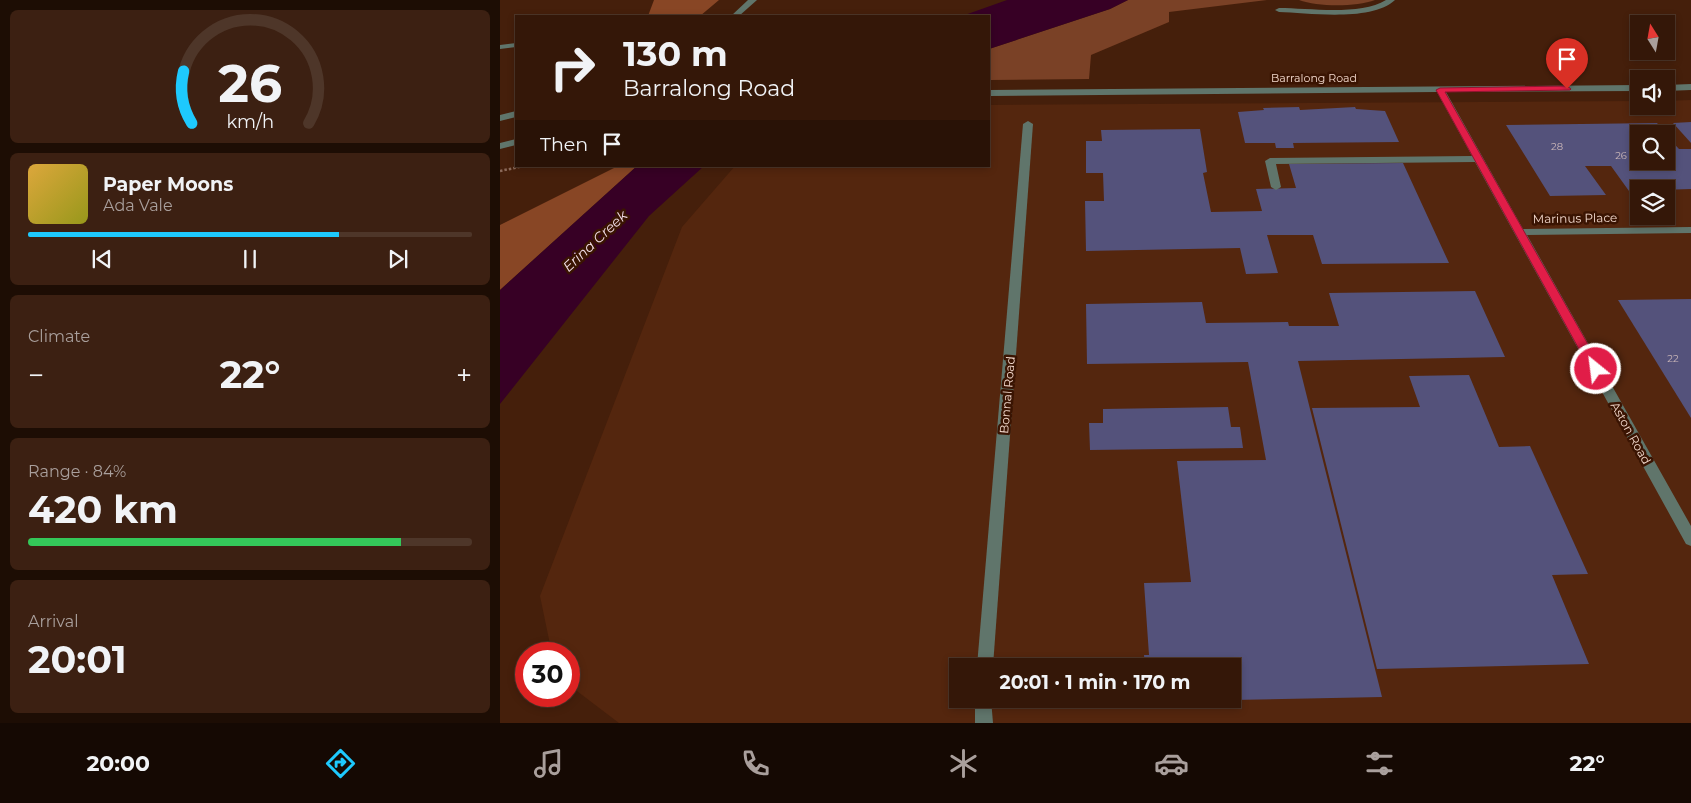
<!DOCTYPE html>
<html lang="en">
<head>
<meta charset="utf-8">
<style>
	body { margin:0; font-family:Montserrat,sans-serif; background:#3c2012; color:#f1f3f6; height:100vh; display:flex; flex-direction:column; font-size:19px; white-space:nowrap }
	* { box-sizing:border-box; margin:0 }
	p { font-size:16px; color:#a99f9c }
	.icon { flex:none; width:28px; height:28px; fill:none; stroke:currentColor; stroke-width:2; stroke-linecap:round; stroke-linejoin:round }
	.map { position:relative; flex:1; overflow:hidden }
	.panel { display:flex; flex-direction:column; gap:10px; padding:10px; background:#1d0d04; width:500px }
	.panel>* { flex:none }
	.top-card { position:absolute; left:15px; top:15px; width:475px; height:152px; border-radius:0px; box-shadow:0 2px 8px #0003,0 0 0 1px #4e3629; background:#341708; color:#f1f3f6; overflow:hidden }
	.needle { width:32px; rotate:349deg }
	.fabs { position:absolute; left:1130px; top:15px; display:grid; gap:10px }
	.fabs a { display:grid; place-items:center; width:45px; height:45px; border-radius:0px; background:#341708; box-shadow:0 2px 8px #0003,0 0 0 1px #4e3629; font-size:25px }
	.speed { position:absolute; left:15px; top:642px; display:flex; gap:10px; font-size:25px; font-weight:700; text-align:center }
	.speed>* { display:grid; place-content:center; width:65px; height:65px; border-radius:50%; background:#341708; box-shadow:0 2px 8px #0003,0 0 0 1px #4e3629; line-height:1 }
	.speed .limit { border:8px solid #d22; background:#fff; color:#111 }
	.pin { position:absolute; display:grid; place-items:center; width:42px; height:42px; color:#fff; margin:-51px -21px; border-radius:50% 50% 50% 0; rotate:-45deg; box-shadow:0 0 5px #0007 }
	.pin .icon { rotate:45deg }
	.me { position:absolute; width:55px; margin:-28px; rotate:331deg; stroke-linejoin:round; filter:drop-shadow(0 0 4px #0008) }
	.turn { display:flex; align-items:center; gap:18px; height:105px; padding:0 25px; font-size:22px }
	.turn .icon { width:65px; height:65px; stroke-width:2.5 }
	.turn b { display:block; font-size:35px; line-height:42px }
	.then { display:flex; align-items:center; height:48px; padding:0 25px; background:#0003; gap:10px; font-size:19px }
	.big { font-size:38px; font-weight:700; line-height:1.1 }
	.panel .widget { flex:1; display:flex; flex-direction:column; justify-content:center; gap:8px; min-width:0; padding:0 18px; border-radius:8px; background:#3c2012 }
	.panel .dial { align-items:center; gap:0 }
	.dial svg { height:130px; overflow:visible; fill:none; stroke:#4e3629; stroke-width:7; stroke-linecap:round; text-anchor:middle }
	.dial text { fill:#f1f3f6; stroke:none }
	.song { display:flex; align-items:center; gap:15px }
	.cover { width:60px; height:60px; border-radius:8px; background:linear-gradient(135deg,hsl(40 70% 55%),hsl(60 70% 35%)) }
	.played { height:5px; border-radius:2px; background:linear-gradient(90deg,#1ec9fd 70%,#4e3629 70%) }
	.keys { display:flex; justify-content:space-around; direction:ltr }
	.heat { display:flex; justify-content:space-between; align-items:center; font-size:28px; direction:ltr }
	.charge { height:8px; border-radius:4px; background:linear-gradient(90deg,#34c759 84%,#4e3629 0) }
	.trip { position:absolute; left:449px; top:658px; width:292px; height:50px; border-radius:0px; background:#341708; box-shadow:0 2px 8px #0003,0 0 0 1px #4e3629; font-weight:700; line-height:50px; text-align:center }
	.tabs { display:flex; height:80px; justify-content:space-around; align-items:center; background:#150903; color:#a99f9c }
	.tabs .icon { width:35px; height:35px }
	.tabs .active { color:#1ec9fd }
	.tabs b { font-size:22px; color:#f1f3f6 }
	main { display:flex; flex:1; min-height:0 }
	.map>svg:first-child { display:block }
	.built { fill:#54260e; fill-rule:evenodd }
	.green { fill:#7a4126 }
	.forest { fill:#884625 }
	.water { fill:#370025 }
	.building { fill:#54527b }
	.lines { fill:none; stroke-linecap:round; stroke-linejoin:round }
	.path { stroke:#8b6959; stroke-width:2.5; stroke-dasharray:2.5 2; stroke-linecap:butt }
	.minor { fill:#60756b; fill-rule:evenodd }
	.route { fill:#e11d48; stroke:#92132f }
	.labels { text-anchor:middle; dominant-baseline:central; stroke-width:5; stroke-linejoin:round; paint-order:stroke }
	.number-label { font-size:10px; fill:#ccb8b9 }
	.far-street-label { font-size:11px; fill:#f4dace; stroke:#3a1402 }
	.street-label { font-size:12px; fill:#f4dace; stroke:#3a1402 }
	.water-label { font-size:14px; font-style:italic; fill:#f2dee8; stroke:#3a1402 }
</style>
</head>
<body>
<main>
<section class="panel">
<div class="widget dial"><svg viewBox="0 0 100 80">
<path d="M14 69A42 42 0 1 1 86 69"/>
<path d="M14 69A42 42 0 0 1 9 37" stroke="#1ec9fd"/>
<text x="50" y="56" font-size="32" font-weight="700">26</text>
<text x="50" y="72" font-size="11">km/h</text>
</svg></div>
<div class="widget">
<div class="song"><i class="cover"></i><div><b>Paper Moons</b><p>Ada Vale</p></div></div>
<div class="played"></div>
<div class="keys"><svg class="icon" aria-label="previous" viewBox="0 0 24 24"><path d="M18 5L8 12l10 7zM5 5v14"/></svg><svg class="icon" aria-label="pause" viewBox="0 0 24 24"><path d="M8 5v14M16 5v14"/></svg><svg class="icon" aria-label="next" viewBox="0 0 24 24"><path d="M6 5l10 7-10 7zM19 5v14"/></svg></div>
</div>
<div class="widget"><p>Climate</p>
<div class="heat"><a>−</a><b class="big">22°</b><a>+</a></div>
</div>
<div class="widget"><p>Range · 84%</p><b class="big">420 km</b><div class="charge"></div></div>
<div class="widget"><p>Arrival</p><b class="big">20:01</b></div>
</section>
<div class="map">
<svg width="1191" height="723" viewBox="0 0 1191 723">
	<rect width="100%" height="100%" fill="#451f0b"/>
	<path class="built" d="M1191 100V723H119L69 685V654H52L40 596 182 227 235 166H489V105L1139 101V106H1166V101ZM1139 134H1166V161H1139ZM1139 189H1166V216H1139ZM458 666H732V699H458Z"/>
	<g class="green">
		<path d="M628 0H767L669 12V22L591 55 589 79 489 80V49L610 9Z"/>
		<path d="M799 0H875C856 7 818 7 799 0Z"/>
	</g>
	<g class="forest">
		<path d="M154 0H219L200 16H148Z"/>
		<path d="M118 166H137L0 290V225Z"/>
	</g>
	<g class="water">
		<path d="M507 0H628L610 9 489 49V16H462Z"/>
		<path d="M137 166H204L149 216 0 404V290Z"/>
	</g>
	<g class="building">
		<path d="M799 107 800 110 855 107 856 109 885 111 899 142 793 143 794 148H776L775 143H745L738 112 764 110 763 108Z"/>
		<path d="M1191 122V143L1173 123Z"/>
		<path d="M1157 123 1166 134H1139V161H1166V135L1179 149H1191V189L1129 191 1111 166H1085L1106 195 1050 196 1006 125Z"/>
		<path d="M700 129 707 172 703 173 711 212 762 211 756 189 796 188 789 164 903 163 949 263 822 264 813 235H767L778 273 746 274 740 248 586 251 585 201H604L603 173H586V141H602L601 130Z"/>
		<path d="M975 291 1005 357 798 361 882 697 732 700V666H645L644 655H649L644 583 691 582 677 461 766 460 748 362 587 364 586 304 702 302 706 323 788 322 789 326H839L829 293Z"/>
		<path d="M1191 299V418L1118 300Z"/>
		<path d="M969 375 999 447 1030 446 1088 574 1052 575 1089 664 877 669 812 408 920 407 909 376Z"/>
		<path d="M728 407 731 427H740L743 448 590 450 589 423H603V409Z"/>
		<path d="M646 699H716V700L647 702Z"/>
	</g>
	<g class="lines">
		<path class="path" d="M0 171 24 166"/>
		<g class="minor">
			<path d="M248 0H257L239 16H231Z"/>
			<path d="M886 0H895C872 22 809 13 779 12L775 10 779 8C809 8 860 16 886 0Z"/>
			<path d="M16 43V47L0 49V45Z"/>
			<path d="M1191 84V90L1166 91V85Z"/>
			<path d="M1139 85V91L946 92 1023 229 1191 227V233L1027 235 1191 526V546L1186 544 975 162 776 164 781 187 776 190 771 187 765 161 770 158 972 156 937 92 489 96V90Z"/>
			<path d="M16 111V117L0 121V115Z"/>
			<path d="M528 121 533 124 493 666H477L523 124Z"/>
			<path d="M16 139V145L0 149V143Z"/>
			<path d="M475 699H491L493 723H475Z"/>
		</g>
	</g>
	<path class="route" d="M1067 86 1071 89 1070 90 945 92 1102 369 1096 373 1090 369 936 90 940 88Z"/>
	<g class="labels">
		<g class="number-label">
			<text x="1057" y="146">28</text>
			<text x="1121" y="155">26</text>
			<text x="1173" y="358">22</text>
		</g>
		<g class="far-street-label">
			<text x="814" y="78">Barralong Road</text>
		</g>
		<g class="street-label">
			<text transform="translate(1075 218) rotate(-1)">Marinus Place</text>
			<text transform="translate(507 395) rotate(-85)">Bonnal Road</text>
			<text transform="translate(1131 433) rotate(61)">Aston Road</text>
		</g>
		<g class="water-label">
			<text transform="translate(95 241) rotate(-43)">Erina Creek</text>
		</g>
	</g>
</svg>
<div class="fabs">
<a><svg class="needle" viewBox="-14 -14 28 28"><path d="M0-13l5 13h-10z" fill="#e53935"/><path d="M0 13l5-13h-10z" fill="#a99f9c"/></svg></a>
<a><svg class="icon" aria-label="sound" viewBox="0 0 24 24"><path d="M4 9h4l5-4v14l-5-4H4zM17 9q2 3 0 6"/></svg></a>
<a><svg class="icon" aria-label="search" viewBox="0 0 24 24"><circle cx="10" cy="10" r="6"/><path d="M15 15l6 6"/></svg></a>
<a><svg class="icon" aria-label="layers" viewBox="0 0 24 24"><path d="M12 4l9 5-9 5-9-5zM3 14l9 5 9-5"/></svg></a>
</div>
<div class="speed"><div class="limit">30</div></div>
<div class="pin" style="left:1067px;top:89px;background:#d93025"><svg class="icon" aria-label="arrive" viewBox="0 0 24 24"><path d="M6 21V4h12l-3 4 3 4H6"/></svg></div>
<svg class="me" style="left:1096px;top:369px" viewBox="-20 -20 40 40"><circle r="17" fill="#e11d48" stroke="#fff" stroke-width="3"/><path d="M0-11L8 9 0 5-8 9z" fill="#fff"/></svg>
<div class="trip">20:01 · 1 min · 170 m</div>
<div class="top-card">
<div class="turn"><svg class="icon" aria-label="right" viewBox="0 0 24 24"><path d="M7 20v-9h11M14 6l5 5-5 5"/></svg><div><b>130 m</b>Barralong Road</div></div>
<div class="then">Then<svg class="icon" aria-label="arrive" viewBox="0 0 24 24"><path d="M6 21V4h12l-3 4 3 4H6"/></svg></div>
</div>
</div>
</main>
<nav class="tabs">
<b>20:00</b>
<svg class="icon active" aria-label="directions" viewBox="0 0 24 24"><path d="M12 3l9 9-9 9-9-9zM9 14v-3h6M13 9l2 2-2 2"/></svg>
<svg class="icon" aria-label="music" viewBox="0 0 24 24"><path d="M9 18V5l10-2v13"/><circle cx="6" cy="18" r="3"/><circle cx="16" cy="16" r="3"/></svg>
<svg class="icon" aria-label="phone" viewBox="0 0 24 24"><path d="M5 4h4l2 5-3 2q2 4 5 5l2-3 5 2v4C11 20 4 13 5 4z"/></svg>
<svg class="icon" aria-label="climate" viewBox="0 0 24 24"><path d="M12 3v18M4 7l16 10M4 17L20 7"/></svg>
<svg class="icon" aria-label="car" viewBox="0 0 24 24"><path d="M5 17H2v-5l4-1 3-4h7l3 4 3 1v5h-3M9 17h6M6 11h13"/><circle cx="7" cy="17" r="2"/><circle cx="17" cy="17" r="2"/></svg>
<svg class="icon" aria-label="filters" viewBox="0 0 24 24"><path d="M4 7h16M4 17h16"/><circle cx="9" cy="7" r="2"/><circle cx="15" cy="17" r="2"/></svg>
<b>22°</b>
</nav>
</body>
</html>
